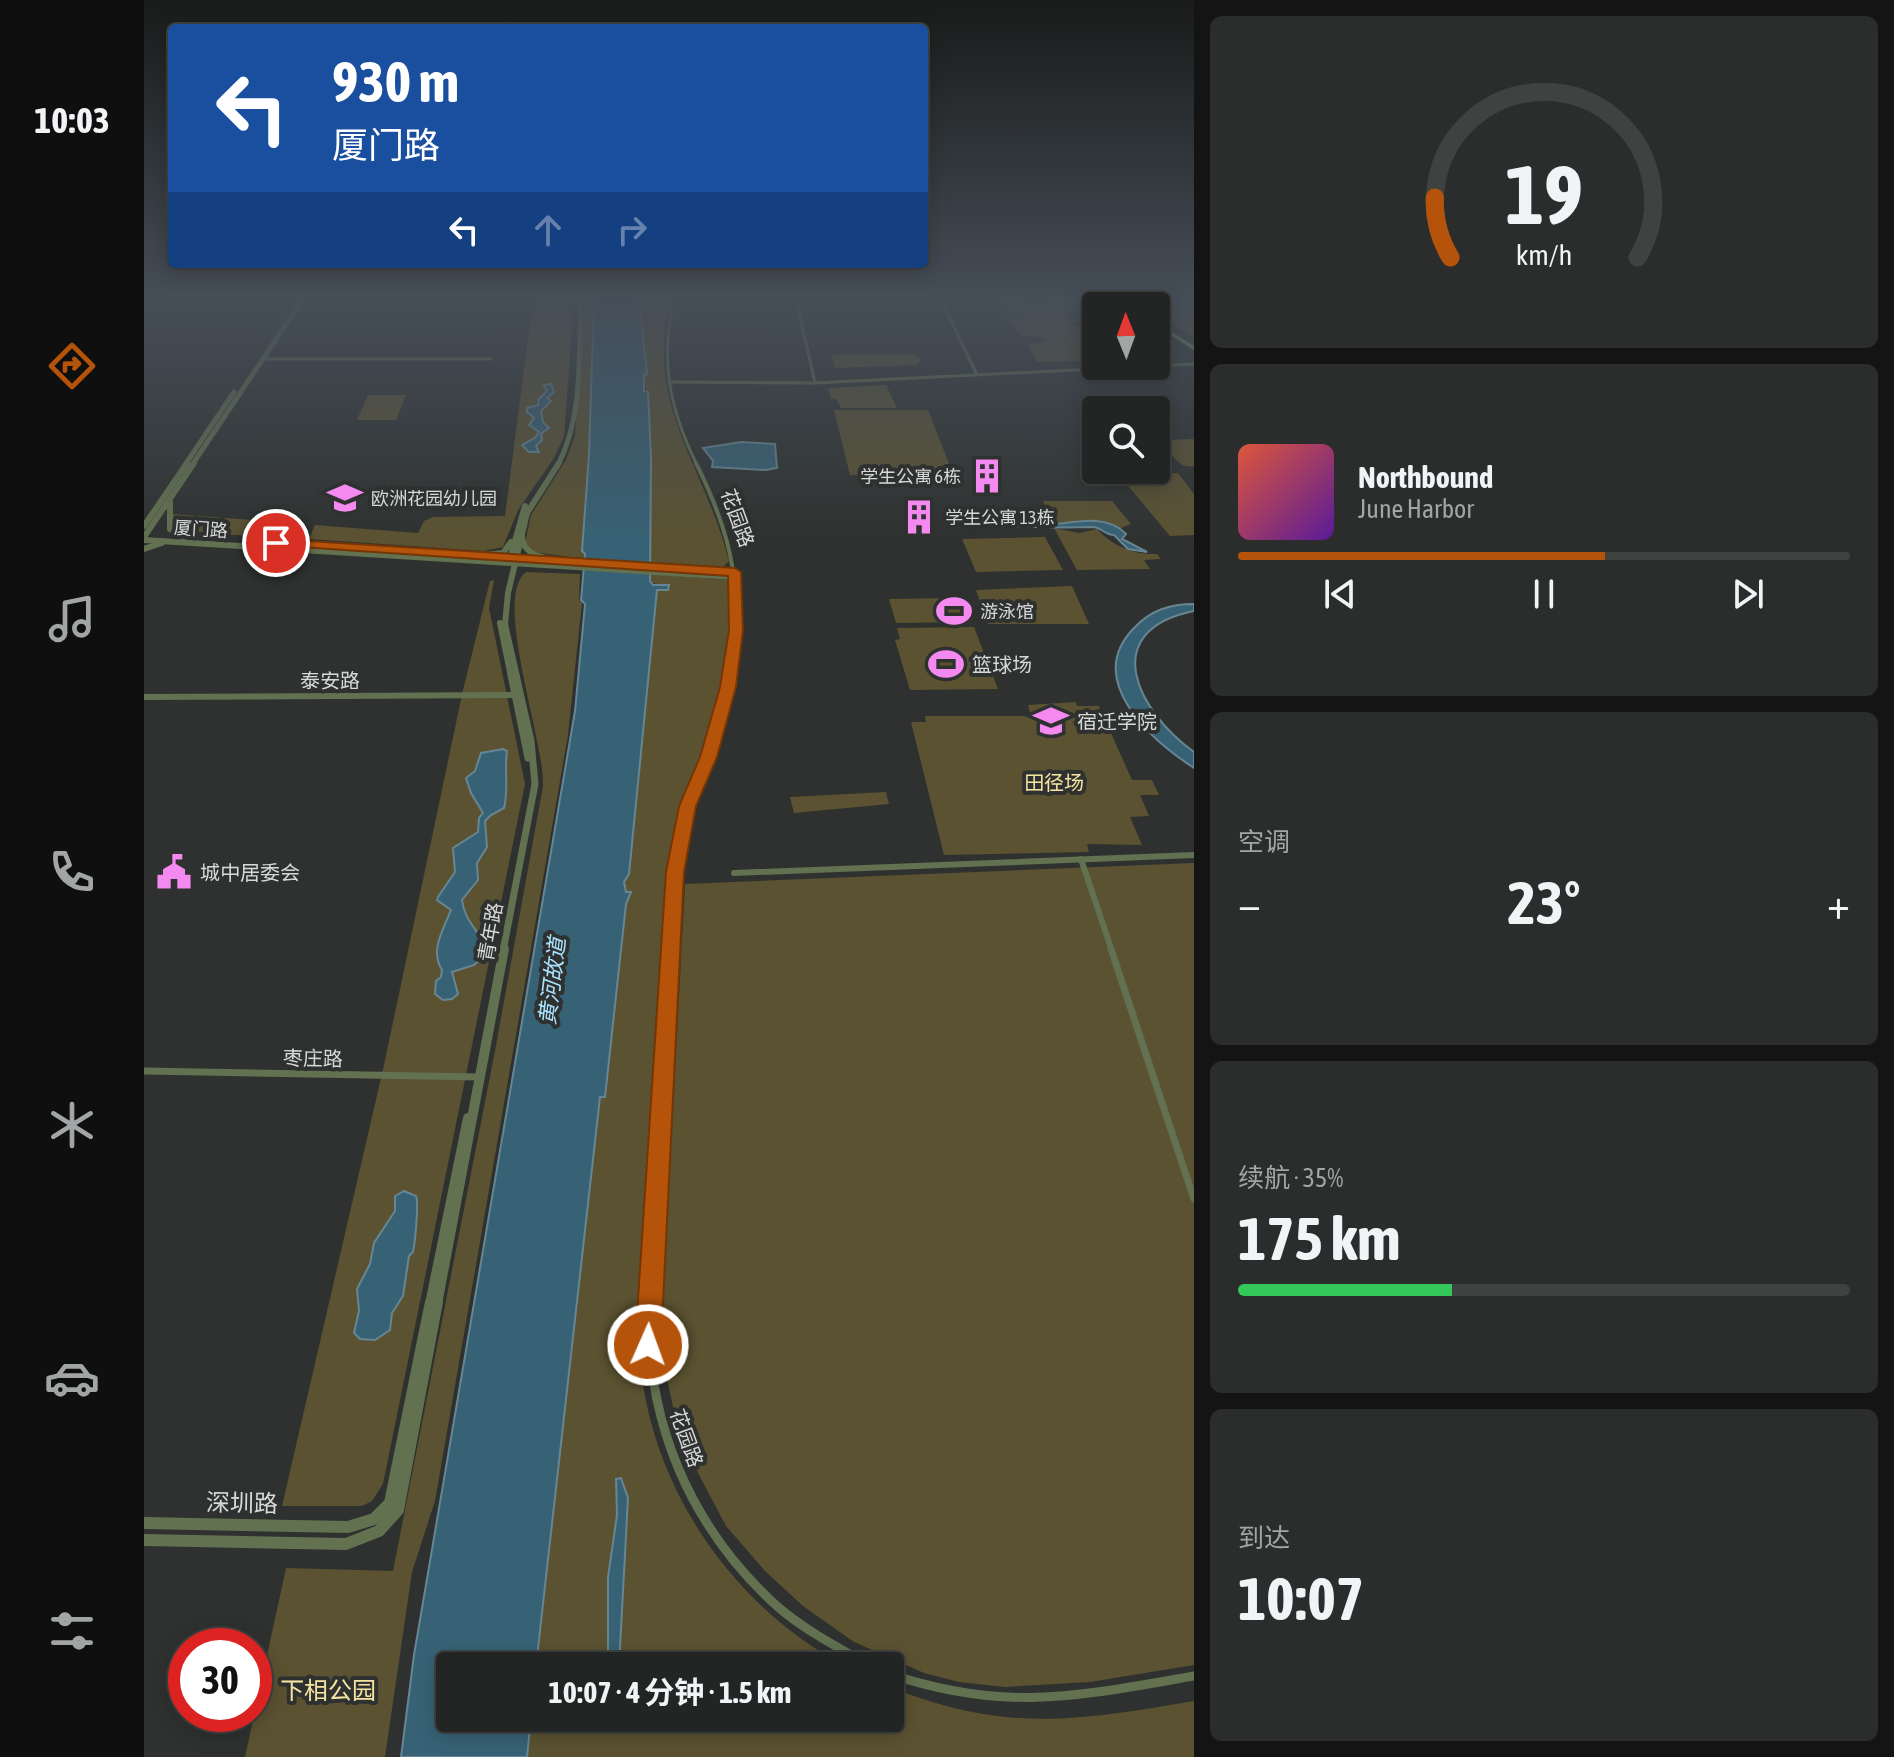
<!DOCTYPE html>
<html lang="zh">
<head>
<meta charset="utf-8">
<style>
	body { margin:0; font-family:"Asap Condensed","Noto Sans SC",sans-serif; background:#2a2d2b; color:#f1f3f6; height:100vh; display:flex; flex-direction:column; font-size:30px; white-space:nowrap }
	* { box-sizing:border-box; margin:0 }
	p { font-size:26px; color:#a2a5a6 }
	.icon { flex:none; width:44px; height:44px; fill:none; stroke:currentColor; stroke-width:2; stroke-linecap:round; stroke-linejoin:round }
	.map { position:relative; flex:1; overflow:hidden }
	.details { display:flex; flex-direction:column; gap:16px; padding:16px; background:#131413; width:700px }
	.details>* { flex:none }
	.guide { position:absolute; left:24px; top:24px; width:760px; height:244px; border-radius:8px; box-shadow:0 4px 20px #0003,0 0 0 2px #3f4241; background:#1a4fa0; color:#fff; overflow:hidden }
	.needle { width:52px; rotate:359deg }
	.buttons { position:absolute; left:938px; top:292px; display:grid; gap:16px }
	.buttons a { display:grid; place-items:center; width:88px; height:88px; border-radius:8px; background:#222523; box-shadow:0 4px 20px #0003,0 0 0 2px #3f4241; font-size:40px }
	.speed { position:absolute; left:24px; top:1628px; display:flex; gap:16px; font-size:40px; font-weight:700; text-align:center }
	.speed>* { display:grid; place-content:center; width:104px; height:104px; border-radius:50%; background:#222523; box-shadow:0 4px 20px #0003,0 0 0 2px #3f4241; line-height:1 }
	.speed .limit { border:12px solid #d22; background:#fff; color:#111 }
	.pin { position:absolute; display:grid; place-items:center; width:68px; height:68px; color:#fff; margin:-34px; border:4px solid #fff; border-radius:50%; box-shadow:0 2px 8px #0007 }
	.me { position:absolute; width:88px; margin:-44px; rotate:2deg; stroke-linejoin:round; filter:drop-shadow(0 0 6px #0008) }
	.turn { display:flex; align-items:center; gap:28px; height:168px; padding:0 32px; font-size:36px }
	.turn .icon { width:104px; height:104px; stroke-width:2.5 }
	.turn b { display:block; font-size:56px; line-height:68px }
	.lanes { display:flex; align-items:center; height:76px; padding:0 32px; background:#0003; justify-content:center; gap:40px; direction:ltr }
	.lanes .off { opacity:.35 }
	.big { font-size:60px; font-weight:700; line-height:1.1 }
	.details .card { flex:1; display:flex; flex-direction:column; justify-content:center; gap:12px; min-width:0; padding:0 28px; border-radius:12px; background:#2a2d2b }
	.details .dial { align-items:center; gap:0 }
	.dial svg { height:208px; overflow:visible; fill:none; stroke:#3f4241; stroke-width:7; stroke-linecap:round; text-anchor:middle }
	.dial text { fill:#f1f3f6; stroke:none }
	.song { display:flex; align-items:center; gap:24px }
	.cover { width:96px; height:96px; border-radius:12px; background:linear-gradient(135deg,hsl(10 70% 55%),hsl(270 70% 35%)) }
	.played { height:8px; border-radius:4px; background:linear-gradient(90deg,#b45309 60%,#3f4241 60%) }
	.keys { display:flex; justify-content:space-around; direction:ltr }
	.heat { display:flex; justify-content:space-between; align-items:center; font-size:44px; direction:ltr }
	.charge { height:12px; border-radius:6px; background:linear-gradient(90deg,#34c759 35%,#3f4241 0) }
	.trip { position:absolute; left:292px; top:1652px; width:468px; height:80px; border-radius:8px; background:#222523; box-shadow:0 4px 20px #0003,0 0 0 2px #3f4241; font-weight:700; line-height:80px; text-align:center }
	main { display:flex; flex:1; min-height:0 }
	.menu { display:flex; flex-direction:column; width:144px; justify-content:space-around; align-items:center; background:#0e0f0e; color:#a2a5a6 }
	.menu .icon { width:56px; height:56px }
	.menu .current { color:#b45309 }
	.menu b { font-size:36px; color:#f1f3f6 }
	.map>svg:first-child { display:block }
	.green { fill:#5b5231 }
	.water { fill:#376275; stroke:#678693; stroke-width:2 }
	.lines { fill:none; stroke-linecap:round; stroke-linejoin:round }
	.minor-far4 { stroke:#627150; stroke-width:3 }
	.minor-far3 { stroke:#627150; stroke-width:4 }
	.minor-far2 { stroke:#627150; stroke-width:6 }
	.minor-far1 { stroke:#627150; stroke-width:7 }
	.minor { stroke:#627150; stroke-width:9 }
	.tertiary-far4 { stroke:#627150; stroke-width:5 }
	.tertiary-far3 { stroke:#627150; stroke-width:6 }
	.tertiary-far2 { stroke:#627150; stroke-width:7 }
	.tertiary-far1 { stroke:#627150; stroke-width:10 }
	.tertiary { stroke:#627150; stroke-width:12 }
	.primary { fill:#92b06c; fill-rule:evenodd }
	.route { fill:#b45309; stroke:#753606; stroke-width:2 }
	.labels { text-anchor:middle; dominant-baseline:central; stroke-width:8; stroke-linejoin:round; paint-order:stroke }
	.far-poi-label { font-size:18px; fill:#d7d9d8; stroke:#2e312f; text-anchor:start }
	.far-street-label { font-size:18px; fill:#d7d9d8; stroke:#2e312f }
	.street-label { font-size:20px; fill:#d7d9d8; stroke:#2e312f }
	.poi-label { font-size:20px; fill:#d7d9d8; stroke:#2e312f; text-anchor:start }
	.park-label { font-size:20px; fill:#f5e4a1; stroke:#2e312f }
	.water-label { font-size:22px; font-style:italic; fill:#aae3ff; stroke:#2e312f }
	.near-street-label { font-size:24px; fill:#d7d9d8; stroke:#2e312f }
	.near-park-label { font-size:24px; fill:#f5e4a1; stroke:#2e312f }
</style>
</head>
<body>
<main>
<nav class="menu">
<b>10:03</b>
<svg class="icon current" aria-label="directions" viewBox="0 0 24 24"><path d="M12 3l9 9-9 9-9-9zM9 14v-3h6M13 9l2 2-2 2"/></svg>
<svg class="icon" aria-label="music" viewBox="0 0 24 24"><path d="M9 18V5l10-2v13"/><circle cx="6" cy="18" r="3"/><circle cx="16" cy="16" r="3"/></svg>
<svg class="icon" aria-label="phone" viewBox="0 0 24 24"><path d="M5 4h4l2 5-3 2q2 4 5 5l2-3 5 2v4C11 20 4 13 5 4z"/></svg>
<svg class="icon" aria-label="climate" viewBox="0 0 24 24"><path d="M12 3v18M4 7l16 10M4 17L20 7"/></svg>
<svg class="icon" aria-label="car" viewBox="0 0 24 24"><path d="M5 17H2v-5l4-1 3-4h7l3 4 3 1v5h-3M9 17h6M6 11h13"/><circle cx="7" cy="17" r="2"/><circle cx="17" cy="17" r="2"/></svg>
<svg class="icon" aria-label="filters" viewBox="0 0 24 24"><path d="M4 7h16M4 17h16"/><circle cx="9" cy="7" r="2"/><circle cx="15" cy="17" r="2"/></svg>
</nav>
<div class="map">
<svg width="1050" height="1757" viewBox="0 0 1050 1757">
	<rect width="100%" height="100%" fill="#2e312f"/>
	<g class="green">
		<path d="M389 299H430L420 436 410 458 374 510 359 547 340 551 165 539 171 525 274 533 280 521 289 517 361 516Z"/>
		<path d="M439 299H450L445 455 438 550 441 559 389 552 381 543 387 515 422 460 431 436Z"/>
		<path d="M495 299H527C498 402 562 468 585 561L579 567 505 563 507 458Z"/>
		<path d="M948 299 953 306 952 310 919 313 923 318 952 317V320L928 323 952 340V360L893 362 883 345 903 342 899 337 876 336 865 319H882V316L862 314 854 301 876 300 880 304 904 303 902 300Z"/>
		<path d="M988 299H1050V337L1012 314V306H999Z"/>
		<path d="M771 354 777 360 773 365 691 368 688 355Z"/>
		<path d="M742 385 753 408H697L692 399H687L684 388Z"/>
		<path d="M224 395H262L252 420H213Z"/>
		<path d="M690 410H784L809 474 706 475Z"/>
		<path d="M1050 439V466C1034 470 1027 452 1018 440Z"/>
		<path d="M1034 473 1050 494V535L1026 536 975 475Z"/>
		<path d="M899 501H968L987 524 977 528 947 520 909 525Z"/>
		<path d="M28 514 148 523 139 534 131 538 39 531 28 524Z"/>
		<path d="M910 528 935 533 953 529C968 546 990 555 1013 554L1017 559 1000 560 1006 569 933 570Z"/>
		<path d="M901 537 919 570 832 572 818 539Z"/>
		<path d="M382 572 436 574 435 600 438 603 424 735 291 1501 268 1572 241 1757H101L142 1568 249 1571 351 1051 399 786C401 741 348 597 382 572Z"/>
		<path d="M507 574 585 580 589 607V642L577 704 541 806 527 874 495 1339C498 1474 582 1603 701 1666H392L456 1097 461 1096 482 904 486 893H482L480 882 485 873 513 589 524 590V585L507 583Z"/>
		<path d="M350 580 345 608 381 784 239 1484 228 1501 218 1506H138L240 1065 319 690 346 581Z"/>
		<path d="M928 586 945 624H844L832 590Z"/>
		<path d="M805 598 815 604 821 622 752 623 745 599Z"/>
		<path d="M830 627 854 689 766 690 751 640 756 639 753 628Z"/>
		<path d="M932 702 933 706H955L988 780H1008L1015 795H996L1005 816 986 817 998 845 943 844 945 852 800 855 767 722H782L781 716H887L884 705Z"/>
		<path d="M742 792 745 804 650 813 646 797Z"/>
		<path d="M1050 863V1665L946 1682 861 1687 815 1682 780 1673 710 1642 659 1606 621 1571 582 1526 536 1439 520 1365 519 1293 541 884Z"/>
		<path d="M746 1687C860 1733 933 1721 1050 1701V1757H383L387 1718H746Z"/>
	</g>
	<g class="water">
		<path d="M450 299H495L503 374 500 375V391L504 392 507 458 506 581 509 585H525L524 590H513L485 874 480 882 482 892H487L482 904 461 1097H456L392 1666H306V1718H387L383 1757H257L270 1655 431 711 441 604 437 600 441 554 438 551 445 455Z"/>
		<path d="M407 384 410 392 403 398 407 401 397 411 399 422 405 428 397 434 398 440 392 446 395 452H385L378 445 391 438 395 432 385 425 390 418 383 412V408L394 405 395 399 403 391 400 385Z"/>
		<path d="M597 442 631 444 633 468 622 470 568 467 569 461 559 448Z"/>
		<path d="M835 519C846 520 857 519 867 519 876 520 881 526 891 526 920 526 960 510 982 534L978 539 1003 552 984 549 970 535C960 535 958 527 948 527 913 528 876 527 840 524L833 522Z"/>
		<path d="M1050 604V611C952 631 994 712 1050 752V768C1007 740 939 680 990 628 1007 610 1026 604 1050 604Z"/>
		<path d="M359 749 363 751C360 771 365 789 360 808L347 815 341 821 343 847 333 863 334 880 318 900C321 925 339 931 342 954L330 965 308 972 314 994 308 999 299 1000 291 994 292 981 297 977 298 970C286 951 298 932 307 910L293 900 294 897 311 872 309 848 334 832 335 818 339 813 327 793 322 778 331 771 337 753Z"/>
		<path d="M260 1191 272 1196C275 1202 271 1243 269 1252L265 1256 259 1296 248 1313 246 1330 231 1340 216 1339 210 1333 215 1311 213 1289 226 1264 230 1243 251 1211V1196Z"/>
		<path d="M477 1478 484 1498 475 1666H464V1577L473 1515 472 1479Z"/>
	</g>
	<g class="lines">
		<g class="minor-far4">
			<path d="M530 299C516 361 525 408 553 465"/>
			<path d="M652 299 671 383"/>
			<path d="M797 299 833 375"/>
			<path d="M119 359H347"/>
			<path d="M1012 366 1050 364"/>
			<path d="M525 382 671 383 1011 366"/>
		</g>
		<path class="minor-far3" d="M552 463C591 542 599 589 584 677"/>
		<g class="minor-far2">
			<path d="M0 697 371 695"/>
			<path d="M937 859 968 951"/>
			<path d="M590 873 1050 855"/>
			<path d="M526 951 531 872 544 806 577 717 584 675"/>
		</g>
		<g class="minor-far1">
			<path d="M967 949 1050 1199"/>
			<path d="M0 1071 336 1077"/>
			<path d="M505 1304 526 949"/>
		</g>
		<g class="minor">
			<path d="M506 1302C499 1419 547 1529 634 1607 662 1631 695 1648 727 1666"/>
			<path d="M746 1674C861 1713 934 1696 1050 1676"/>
		</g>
		<g class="tertiary-far4">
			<path d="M41 465 90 392"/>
			<path d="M48 465 159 299"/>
			<path d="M414 465C440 415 434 354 437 299"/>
		</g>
		<g class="tertiary-far3">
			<path d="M26 502V529L39 538"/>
			<path d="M0 526 43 463"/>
			<path d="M0 537 50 463"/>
			<path d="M378 537C380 557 400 557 416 561"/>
			<path d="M0 540 591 577"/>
			<path d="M0 549 18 543"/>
			<path d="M367 555 381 506"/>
			<path d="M331 556 359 553 367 542"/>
			<path d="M356 623 367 677"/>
			<path d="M373 677 361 624 364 593 383 513 415 463"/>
		</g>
		<g class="tertiary-far2">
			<path d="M367 675 384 758"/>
			<path d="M359 951 391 784 387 741 372 675"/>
		</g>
		<g class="tertiary-far1">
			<path d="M286 1304 324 1118"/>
			<path d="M293 1304 360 949"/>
		</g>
		<g class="tertiary">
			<path d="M0 1523 204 1527 230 1519 246 1503 287 1302"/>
			<path d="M0 1540 202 1544 235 1531 254 1510 293 1302"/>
		</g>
		<g class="primary">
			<path d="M976 299H981L993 306H986Z"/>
			<path d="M1012 322 1050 346V350L1012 326Z"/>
		</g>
	</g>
	<linearGradient id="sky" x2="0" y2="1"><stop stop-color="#191b1a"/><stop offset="0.55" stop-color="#464e58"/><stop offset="1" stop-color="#464e58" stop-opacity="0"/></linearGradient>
	<rect width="1050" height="545" fill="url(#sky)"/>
	<path class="route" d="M132 539 591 568 597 572 599 630 592 687 573 757 552 806 540 872 517 1345 513 1354 504 1357 495 1354 491 1345 522 872 535 806 556 757 576 687 585 630 584 576 127 545 125 543Z"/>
	<defs>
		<g id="building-bare" transform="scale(2.76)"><path d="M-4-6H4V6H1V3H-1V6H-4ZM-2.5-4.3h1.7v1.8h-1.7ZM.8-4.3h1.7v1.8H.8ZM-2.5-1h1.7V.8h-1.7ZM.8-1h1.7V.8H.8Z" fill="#f489ef" stroke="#2e312f" stroke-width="2.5" paint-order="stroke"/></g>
		<g id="school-bare" transform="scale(2.76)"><path d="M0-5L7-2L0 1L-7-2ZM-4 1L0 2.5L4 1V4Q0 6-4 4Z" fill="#f489ef" stroke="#2e312f" stroke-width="2.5" paint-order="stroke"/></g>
		<g id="stadium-bare" transform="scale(2.76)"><path d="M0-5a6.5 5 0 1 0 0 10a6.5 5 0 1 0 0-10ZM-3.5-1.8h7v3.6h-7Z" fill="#f489ef" stroke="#2e312f" stroke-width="2.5" paint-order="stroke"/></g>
		<g id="university-bare" transform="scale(2.76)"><path d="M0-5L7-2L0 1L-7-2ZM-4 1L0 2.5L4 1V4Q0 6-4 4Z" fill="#f489ef" stroke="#2e312f" stroke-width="2.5" paint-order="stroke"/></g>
		<g id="civic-bare" transform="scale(2.76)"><path d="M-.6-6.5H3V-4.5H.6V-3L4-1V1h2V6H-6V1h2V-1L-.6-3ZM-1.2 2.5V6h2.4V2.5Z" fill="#f489ef" stroke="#2e312f" stroke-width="2.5" paint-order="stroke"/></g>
	</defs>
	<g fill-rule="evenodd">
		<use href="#building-bare" x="843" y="476"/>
		<use href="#school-bare" x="201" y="498"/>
		<use href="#building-bare" x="775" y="517"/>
		<use href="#stadium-bare" x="810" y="611"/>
		<use href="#stadium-bare" x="802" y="664"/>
		<use href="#university-bare" x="907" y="721"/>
		<use href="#civic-bare" x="30" y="872"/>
	</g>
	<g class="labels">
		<g class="far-poi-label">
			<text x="817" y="476" text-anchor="end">学生公寓 6栋</text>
			<text x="227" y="498">欧洲花园幼儿园</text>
			<text x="801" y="517">学生公寓 13栋</text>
			<text x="836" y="611">游泳馆</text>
		</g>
		<g class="far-street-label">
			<text transform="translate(57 529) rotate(4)">厦门路</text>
		</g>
		<g class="street-label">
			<text transform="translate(594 518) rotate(70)">花园路</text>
			<text x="186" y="680">泰安路</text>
			<text transform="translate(346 932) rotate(-80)">青年路</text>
			<text transform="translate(169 1058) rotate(1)">枣庄路</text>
			<text transform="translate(543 1438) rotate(70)">花园路</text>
		</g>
		<g class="poi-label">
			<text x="828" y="664">篮球场</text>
			<text x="933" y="721">宿迁学院</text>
			<text x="56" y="872">城中居委会</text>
		</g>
		<g class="park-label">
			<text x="910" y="782">田径场</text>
		</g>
		<g class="water-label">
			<text transform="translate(408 981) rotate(-83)">黄河故道</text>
		</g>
		<g class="near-street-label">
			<text transform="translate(98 1503) rotate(1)">深圳路</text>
		</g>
		<g class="near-park-label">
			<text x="184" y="1690">下相公园</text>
		</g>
	</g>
</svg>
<div class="buttons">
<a><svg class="needle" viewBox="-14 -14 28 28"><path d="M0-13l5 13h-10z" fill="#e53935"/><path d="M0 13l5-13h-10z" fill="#a2a5a6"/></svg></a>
<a><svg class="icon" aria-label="search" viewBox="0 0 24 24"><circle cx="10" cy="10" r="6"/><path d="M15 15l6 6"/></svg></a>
</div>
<div class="speed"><div class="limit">30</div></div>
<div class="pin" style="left:132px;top:543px;background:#d93025"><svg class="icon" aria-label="arrive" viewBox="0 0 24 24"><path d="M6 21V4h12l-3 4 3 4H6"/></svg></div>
<svg class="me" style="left:504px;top:1345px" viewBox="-20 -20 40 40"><circle r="17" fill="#b45309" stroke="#fff" stroke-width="3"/><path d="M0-11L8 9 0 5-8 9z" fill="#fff"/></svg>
<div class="trip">10:07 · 4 分钟 · 1.5 km</div>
<div class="guide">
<div class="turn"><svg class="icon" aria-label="left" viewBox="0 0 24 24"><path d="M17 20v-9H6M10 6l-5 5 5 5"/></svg><div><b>930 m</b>厦门路</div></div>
<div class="lanes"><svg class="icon" aria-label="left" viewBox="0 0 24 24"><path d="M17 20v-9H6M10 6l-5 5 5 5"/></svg><svg class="icon off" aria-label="ahead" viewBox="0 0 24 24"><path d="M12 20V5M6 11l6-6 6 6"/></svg><svg class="icon off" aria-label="right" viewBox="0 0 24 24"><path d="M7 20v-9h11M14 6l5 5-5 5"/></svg></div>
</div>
</div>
<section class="details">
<div class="card dial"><svg viewBox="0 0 100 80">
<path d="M14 69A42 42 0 1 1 86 69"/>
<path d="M14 69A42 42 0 0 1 8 46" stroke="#b45309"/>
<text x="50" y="56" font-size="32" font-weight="700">19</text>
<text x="50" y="72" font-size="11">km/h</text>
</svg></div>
<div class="card">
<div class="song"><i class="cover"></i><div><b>Northbound</b><p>June Harbor</p></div></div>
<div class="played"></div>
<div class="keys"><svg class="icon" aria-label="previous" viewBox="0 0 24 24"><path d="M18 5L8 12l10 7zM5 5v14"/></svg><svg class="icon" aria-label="pause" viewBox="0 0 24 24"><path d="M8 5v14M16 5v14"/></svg><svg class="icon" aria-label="next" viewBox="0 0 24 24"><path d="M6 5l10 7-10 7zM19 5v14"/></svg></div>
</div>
<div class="card"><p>空调</p>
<div class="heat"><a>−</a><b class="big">23°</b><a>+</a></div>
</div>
<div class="card"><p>续航 · 35%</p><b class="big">175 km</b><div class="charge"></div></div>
<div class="card"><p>到达</p><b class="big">10:07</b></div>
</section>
</main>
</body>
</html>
